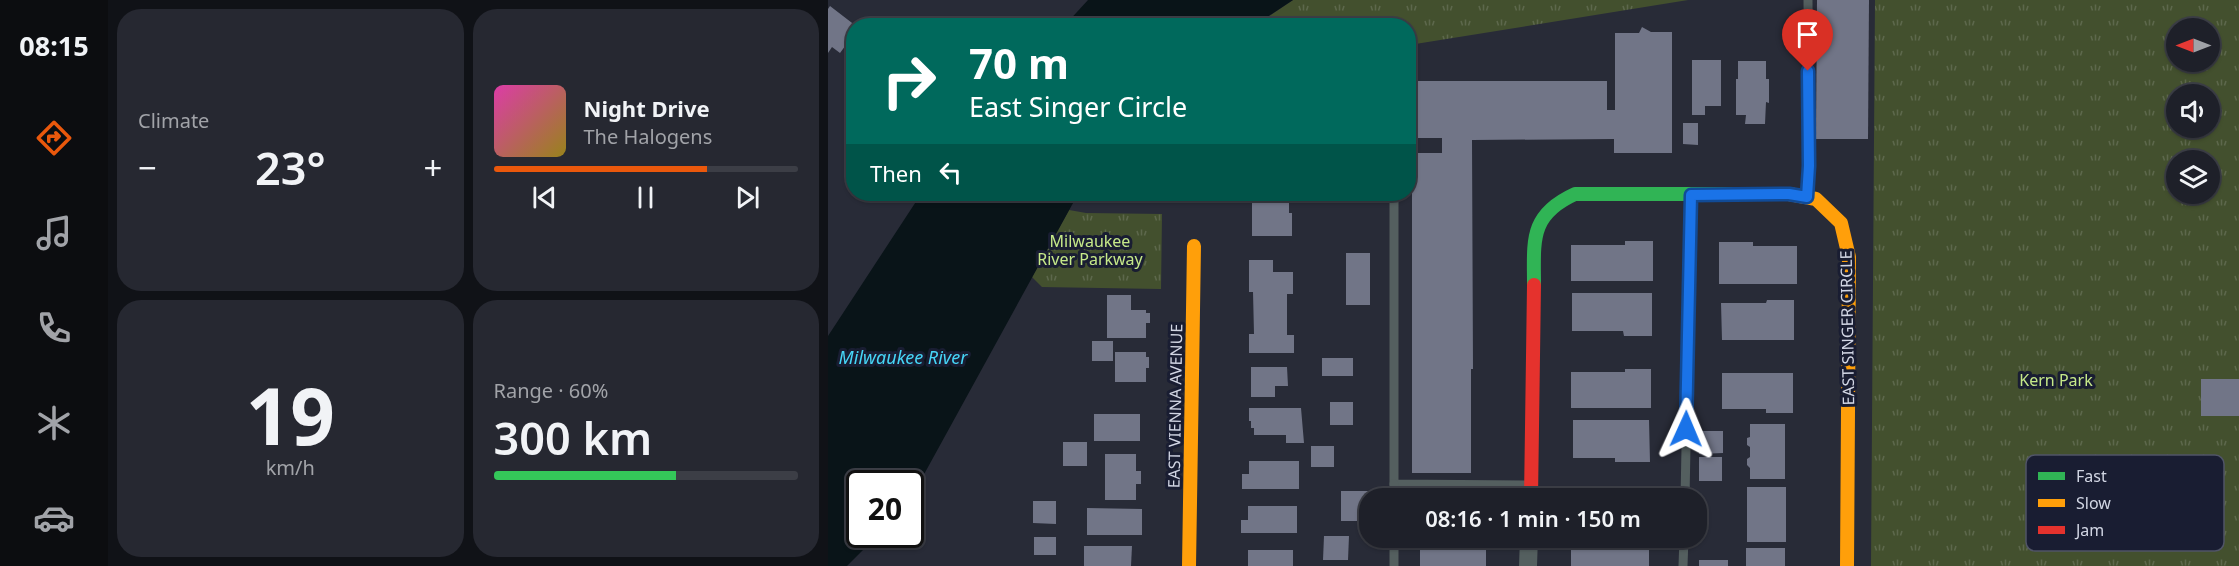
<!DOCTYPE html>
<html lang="en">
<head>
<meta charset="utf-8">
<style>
	body { margin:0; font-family:"Noto Sans",sans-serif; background:#262831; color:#f1f3f6; height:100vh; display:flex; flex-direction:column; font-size:22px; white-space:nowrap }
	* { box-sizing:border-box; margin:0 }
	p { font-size:20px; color:#a1a3a8 }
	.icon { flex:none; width:33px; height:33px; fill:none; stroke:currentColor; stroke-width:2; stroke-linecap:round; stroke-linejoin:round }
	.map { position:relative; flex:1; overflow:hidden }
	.side { display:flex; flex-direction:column; gap:9px; padding:9px; background:#101217; width:720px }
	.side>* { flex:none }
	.hud { position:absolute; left:18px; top:18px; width:570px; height:183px; border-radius:24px; box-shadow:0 2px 4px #0004,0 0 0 2px #3c3e46; background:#00695c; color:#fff; overflow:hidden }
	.needle { width:39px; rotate:270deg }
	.controls { position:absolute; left:1338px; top:18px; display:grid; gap:12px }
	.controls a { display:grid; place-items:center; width:54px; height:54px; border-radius:50%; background:#1e2029; box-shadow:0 2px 4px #0004,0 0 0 2px #3c3e46; font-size:30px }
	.speed { position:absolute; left:18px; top:470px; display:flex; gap:12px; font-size:30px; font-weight:700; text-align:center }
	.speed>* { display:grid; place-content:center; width:78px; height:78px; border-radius:50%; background:#1e2029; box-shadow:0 2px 4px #0004,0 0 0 2px #3c3e46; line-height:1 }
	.speed .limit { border:3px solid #111; border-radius:9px; background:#fff; color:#111 }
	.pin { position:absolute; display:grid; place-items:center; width:51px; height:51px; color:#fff; margin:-62px -26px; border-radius:50% 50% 50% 0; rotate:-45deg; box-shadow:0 0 6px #0007 }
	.pin .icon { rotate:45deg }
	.me { position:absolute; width:66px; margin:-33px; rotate:1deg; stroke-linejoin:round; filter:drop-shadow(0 0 4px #0008) }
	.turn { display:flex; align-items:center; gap:21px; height:126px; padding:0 24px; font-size:27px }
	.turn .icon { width:78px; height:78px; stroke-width:2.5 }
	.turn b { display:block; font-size:42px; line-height:51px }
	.then { display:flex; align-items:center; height:57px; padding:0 24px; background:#0003; gap:12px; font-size:22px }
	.big { font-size:45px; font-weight:600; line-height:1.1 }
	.side .tile { flex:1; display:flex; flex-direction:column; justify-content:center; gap:9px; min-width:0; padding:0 21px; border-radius:24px; background:#262831 }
	.side .dial { align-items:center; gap:0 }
	.dial b { font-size:78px; line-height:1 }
	.song { display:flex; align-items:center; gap:18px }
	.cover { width:72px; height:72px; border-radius:9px; background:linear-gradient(135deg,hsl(320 70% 55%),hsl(50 70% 35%)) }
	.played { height:6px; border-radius:3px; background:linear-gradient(90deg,#ea580c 70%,#3c3e46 70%) }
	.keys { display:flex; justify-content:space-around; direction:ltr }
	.heat { display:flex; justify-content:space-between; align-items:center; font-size:33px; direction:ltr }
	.charge { height:9px; border-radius:4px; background:linear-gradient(90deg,#34c759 60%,#3c3e46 0) }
	.side .tiles { flex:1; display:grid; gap:9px; grid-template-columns:repeat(2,1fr) }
	.trip { position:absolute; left:531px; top:488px; width:348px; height:60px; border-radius:24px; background:#1e2029; box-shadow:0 2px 4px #0004,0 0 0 2px #3c3e46; font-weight:600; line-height:60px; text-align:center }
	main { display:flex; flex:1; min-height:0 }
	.tab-bar { display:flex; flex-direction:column; width:108px; justify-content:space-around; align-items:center; background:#0c0d10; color:#a1a3a8 }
	.tab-bar .icon { width:42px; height:42px }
	.tab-bar .active { color:#ea580c }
	.tab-bar b { font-size:27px; color:#f1f3f6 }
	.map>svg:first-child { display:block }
	.park { fill:url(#park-tufts); fill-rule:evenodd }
	.water { fill:#091418 }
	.building { fill:#717587 }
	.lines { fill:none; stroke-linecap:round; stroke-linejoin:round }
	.lane { stroke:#545f5f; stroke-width:9 }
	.street { stroke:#545f5f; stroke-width:18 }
	.fast { stroke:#30b455; stroke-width:14 }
	.slow { stroke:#ff9f0a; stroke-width:14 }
	.jam { stroke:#e5322d; stroke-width:14 }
	.route-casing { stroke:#114b97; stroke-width:15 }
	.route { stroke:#1a73e8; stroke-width:10 }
	.labels { text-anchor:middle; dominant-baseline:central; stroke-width:6; stroke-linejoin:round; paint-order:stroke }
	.park-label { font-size:16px; fill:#c6e989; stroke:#191d32 }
	.street-label { font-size:16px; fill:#d2d6e4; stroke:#191d32 }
	.water-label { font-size:18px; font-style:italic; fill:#46d6f7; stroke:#191d32 }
	.key { fill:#191d32; stroke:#505467; stroke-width:1.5 }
	.key-label { font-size:16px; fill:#d2d6e4 }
</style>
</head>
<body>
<main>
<nav class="tab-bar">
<b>08:15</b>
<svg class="icon active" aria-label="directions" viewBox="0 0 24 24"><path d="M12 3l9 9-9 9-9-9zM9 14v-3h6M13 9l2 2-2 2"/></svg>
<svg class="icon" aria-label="music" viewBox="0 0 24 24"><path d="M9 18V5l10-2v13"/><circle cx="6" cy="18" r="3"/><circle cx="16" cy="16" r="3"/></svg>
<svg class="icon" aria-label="phone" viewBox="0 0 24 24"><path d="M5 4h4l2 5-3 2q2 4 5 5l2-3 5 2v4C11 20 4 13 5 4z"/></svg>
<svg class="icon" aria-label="climate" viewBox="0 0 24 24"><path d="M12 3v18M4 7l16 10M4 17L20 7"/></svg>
<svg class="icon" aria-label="car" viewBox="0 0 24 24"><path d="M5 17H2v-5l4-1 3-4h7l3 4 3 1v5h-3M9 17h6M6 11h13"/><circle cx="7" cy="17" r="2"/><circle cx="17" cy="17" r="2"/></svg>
</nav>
<section class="side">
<div class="tiles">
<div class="tile"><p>Climate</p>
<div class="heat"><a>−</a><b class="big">23°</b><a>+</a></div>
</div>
<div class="tile">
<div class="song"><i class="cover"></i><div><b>Night Drive</b><p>The Halogens</p></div></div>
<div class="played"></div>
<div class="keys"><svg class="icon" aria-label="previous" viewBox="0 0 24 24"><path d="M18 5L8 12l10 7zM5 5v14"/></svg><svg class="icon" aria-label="pause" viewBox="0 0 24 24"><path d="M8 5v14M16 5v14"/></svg><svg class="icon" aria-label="next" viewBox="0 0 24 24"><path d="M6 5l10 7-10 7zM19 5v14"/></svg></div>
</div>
<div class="tile dial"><b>19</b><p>km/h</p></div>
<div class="tile"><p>Range · 60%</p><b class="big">300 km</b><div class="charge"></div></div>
</div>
</section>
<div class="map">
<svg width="1411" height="566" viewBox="0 0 1411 566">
	<defs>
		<pattern id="park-tufts" width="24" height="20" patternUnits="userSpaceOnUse" patternTransform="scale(1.5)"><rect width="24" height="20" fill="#43502e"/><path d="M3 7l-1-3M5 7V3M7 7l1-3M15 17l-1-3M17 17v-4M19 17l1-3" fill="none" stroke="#5d684c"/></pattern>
	</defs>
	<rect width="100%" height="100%" fill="#282b37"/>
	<g class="park">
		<path d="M465 0H860L581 45 580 26 428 25Z"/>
		<path d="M1047 0H1411V566H1043ZM1348 28H1382V62H1348ZM1348 94H1382V128H1348ZM1348 160H1382V194H1348Z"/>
		<path d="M241 210 258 213 334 214 333 289 214 287 204 277Z"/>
	</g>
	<g class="water">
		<path d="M260 0H465L427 25H237Z"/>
		<path d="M93 194H250L83 498 82 483H32V534H51L19 566H0V336Z"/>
	</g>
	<g class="building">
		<path d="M989 0H1041L1040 139H988Z"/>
		<path d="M2 6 28 26H26V34L12 53 4 47 0 53V9Z"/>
		<path d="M814 27 823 32H844V153H786V139L644 140 645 369H643V473H584V153H614V138H580V81H779V110H787V33H811Z"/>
		<path d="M864 60H893V106H877V115H864Z"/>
		<path d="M910 61H938V79H941V103L938 102 937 124H917L918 115H908V79H910Z"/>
		<path d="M855 123H870V145L855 144Z"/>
		<path d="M424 198H461V213H464V236H424Z"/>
		<path d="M797 241H825V281H743V245H797Z"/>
		<path d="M891 242H925V246H969V284H891Z"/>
		<rect x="518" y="253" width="24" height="52"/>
		<path d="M421 260H445V272H465V294H459V335H466V353H421V334H426L425 292H421Z"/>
		<path d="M744 293H824V336H796L795 331H744Z"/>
		<path d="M279 295H303V310H318V313H322V323H318V338H279Z"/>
		<path d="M939 300H966V340H894L893 303H938Z"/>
		<rect x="264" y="341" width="21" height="20"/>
		<path d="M287 352H318V357H321V368H318V382H287Z"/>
		<rect x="494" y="358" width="31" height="18"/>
		<path d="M423 367H459L460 386H447V397H423Z"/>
		<path d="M797 369H823V408H743V372H797Z"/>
		<path d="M894 373H965V413H938V409H894Z"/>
		<rect x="1373" y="379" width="38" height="37"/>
		<rect x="502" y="402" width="23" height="23"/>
		<path d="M421 408H473L476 443H458V435H426V428H423V421H421Z"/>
		<rect x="266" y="414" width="46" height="27"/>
		<path d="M745 420H821L822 462H787V458H745Z"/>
		<path d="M922 424H957V479H922V468L919 465V459L922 457V447L919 445V438L922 437Z"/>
		<path d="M871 431H895V453L871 454Z"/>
		<rect x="235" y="442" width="24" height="24"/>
		<rect x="483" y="446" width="23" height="21"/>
		<path d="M277 454H308V471H313V484H308V500H277Z"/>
		<rect x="871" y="457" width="23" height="24"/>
		<path d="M421 461H471V489H414V474H421Z"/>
		<rect x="919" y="487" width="39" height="55"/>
		<rect x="513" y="491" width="27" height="30"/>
		<path d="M205 501H228V524L205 523Z"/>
		<path d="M420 506H469V533H413V520H420Z"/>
		<path d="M259 508 314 509V535H259Z"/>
		<path d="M496 536H521L520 560H495Z"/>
		<rect x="206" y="537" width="22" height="18"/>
		<rect x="592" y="537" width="66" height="29"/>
		<path d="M256 546H304L303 566H256Z"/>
		<rect x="743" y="548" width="78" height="18"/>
		<rect x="918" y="548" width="39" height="18"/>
		<rect x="420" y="550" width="45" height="16"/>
		<rect x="871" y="560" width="29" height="6"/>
	</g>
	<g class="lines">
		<g class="lane">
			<path d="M566 194V484L701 485"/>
			<path d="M979 195 981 166 980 0"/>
			<path d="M566 484V498"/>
			<path d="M857 498 863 195"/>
			<path d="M566 537V566"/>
			<path d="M855 566 856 537"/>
		</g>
		<path class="street" d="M700 566 701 537"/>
		<path class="fast" d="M706 285C706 241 701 215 747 194H941"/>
		<g class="slow">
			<path d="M941 194H961L988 199 1013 223 1021 257 1019 566"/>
			<path d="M361 566 366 246"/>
		</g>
		<path class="jam" d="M703 498 706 285"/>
	</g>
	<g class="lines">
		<g class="route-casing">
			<path id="route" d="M858 429 863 195 961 194 979 197 981 166 980 71"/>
		</g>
		<use href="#route" class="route"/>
	</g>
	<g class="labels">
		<g class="park-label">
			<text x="262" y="241">Milwaukee<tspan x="262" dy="18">River Parkway</tspan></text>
			<text x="1228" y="380">Kern Park</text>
		</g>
		<g class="street-label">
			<text transform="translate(1019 328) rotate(-91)">EAST SINGER CIRCLE</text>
			<text transform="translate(347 406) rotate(-89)">EAST VIENNA AVENUE</text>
		</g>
		<g class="water-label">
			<text x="75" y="357">Milwaukee River</text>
		</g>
	</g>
	<rect x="1198" y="455" width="198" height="96" rx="9" class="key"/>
	<rect x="1210" y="472" width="27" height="8" fill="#30b455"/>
	<rect x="1210" y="499" width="27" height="8" fill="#ff9f0a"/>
	<rect x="1210" y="526" width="27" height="8" fill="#e5322d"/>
	<g class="key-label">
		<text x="1248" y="482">Fast</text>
		<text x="1248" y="509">Slow</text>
		<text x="1248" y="536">Jam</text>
	</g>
</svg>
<div class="controls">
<a><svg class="needle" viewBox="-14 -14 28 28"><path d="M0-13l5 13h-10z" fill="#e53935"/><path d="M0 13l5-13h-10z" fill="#a1a3a8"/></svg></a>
<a><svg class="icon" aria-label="sound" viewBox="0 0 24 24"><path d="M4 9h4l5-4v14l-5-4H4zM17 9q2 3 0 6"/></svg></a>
<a><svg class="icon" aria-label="layers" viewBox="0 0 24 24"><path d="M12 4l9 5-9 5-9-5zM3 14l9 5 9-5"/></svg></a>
</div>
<div class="speed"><div class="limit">20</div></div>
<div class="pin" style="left:980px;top:71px;background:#d93025"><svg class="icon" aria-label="arrive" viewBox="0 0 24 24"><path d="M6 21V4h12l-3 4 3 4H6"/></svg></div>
<svg class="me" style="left:858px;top:429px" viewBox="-20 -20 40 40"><path d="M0-17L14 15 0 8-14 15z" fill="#1a73e8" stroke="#fff" stroke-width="4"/></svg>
<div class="trip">08:16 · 1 min · 150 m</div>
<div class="hud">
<div class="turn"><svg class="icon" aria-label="right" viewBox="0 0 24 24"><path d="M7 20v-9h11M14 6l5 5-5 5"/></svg><div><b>70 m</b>East Singer Circle</div></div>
<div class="then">Then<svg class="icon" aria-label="left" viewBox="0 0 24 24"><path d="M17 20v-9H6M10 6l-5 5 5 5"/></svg></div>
</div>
</div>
</main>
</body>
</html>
